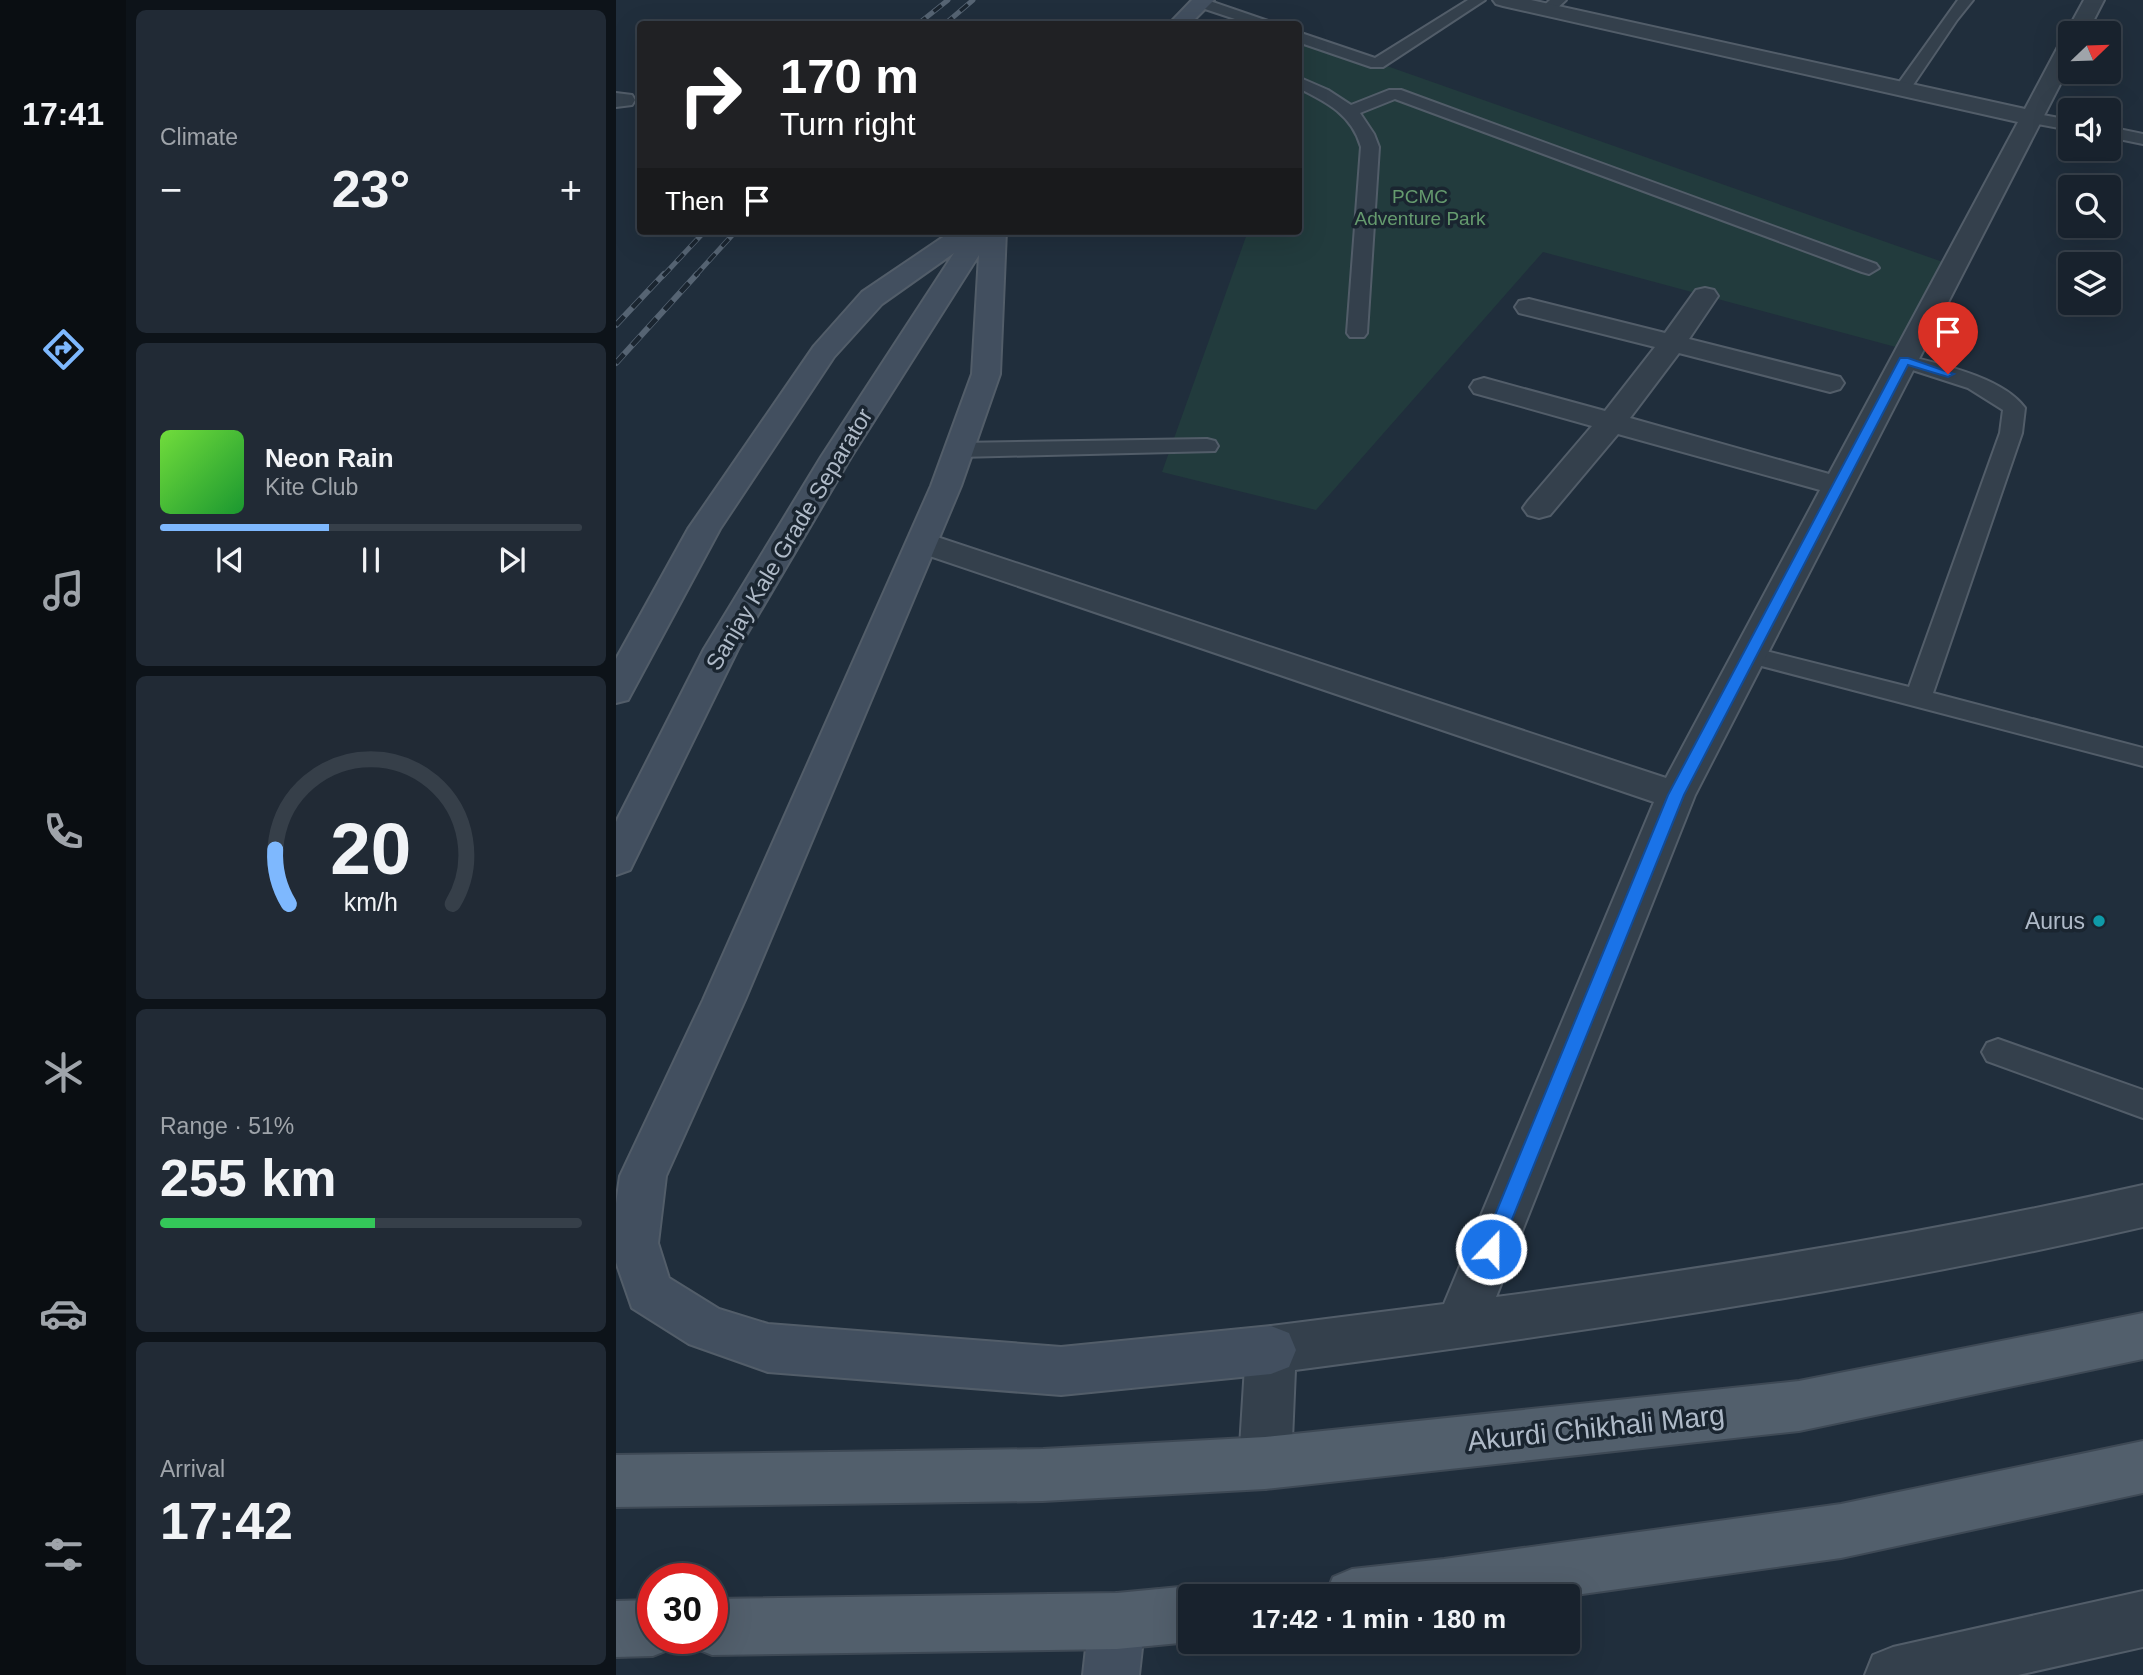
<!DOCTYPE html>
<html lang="en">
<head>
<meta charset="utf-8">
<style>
	body { margin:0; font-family:Arial,sans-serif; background:#212a35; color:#f1f3f6; height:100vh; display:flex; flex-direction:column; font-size:26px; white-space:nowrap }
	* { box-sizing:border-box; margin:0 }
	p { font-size:23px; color:#9fa4aa }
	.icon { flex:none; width:38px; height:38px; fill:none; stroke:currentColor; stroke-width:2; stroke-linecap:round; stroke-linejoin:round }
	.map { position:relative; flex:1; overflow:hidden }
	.panel { display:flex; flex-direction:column; gap:10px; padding:10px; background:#0d1319; width:490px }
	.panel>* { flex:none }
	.guide { position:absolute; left:21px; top:21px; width:665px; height:214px; border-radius:7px; box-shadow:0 7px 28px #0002,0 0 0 2px #363f49; background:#202124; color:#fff; overflow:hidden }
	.needle { width:46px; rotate:67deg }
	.fabs { position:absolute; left:1442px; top:21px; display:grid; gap:14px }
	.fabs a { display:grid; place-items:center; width:63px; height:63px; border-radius:7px; background:#18222d; box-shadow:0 7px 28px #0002,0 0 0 2px #363f49; font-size:35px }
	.speed { position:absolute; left:21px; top:1563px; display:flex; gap:14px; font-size:35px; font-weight:700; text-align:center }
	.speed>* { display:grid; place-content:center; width:91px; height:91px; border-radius:50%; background:#18222d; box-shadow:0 7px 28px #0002,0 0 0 2px #363f49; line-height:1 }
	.speed .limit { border:10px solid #d22; background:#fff; color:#111 }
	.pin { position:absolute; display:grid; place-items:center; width:60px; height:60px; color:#fff; margin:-72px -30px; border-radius:50% 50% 50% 0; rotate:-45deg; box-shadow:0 0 7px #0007 }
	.pin .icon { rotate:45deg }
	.me { position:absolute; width:77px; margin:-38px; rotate:22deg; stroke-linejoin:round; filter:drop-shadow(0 0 5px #0008) }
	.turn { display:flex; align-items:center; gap:24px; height:147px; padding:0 28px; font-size:32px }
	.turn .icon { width:91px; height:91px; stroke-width:2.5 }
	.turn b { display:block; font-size:49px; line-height:60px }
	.then { display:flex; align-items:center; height:66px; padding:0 28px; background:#0003; gap:14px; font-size:26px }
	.big { font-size:52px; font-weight:800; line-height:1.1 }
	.panel .widget { flex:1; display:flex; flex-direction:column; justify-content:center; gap:10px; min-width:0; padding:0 24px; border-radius:10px; background:#212a35 }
	.panel .dial { align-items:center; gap:0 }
	.dial svg { height:182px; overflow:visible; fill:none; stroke:#363f49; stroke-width:7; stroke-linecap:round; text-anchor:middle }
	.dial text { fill:#f1f3f6; stroke:none }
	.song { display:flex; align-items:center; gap:21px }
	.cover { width:84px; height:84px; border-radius:10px; background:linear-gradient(135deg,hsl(100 70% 55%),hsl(130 70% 35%)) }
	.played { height:7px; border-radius:4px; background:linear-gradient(90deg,#7eb8fe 40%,#363f49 40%) }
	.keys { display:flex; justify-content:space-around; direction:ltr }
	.heat { display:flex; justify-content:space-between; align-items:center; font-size:38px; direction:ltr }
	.charge { height:10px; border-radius:5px; background:linear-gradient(90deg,#34c759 51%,#363f49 0) }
	.trip { position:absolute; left:562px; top:1584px; width:402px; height:70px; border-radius:7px; background:#18222d; box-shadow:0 7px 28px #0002,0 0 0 2px #363f49; font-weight:800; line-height:70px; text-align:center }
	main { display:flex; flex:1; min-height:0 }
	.tab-bar { display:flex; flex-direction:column; width:126px; justify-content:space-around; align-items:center; background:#0a0e12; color:#9fa4aa }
	.tab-bar .icon { width:49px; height:49px }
	.tab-bar .on { color:#7eb8fe }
	.tab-bar b { font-size:32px; color:#f1f3f6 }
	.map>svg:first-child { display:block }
	.green { fill:#223b3d }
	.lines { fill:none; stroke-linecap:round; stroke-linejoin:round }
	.lane-casing { stroke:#525d69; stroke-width:4 }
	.street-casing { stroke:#525d69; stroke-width:4 }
	.secondary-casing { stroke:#525d69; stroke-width:4 }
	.primary-casing { stroke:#3e4955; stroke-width:4 }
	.lane { fill:#34404c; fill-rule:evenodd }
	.street { fill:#34404c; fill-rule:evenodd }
	.secondary { fill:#424f5f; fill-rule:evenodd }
	.primary { fill:#525f6c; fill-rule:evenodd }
	.rail-far1-casing { stroke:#566473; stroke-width:5 }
	.rail-casing { stroke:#566473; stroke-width:6 }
	.rail-far1 { stroke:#1a2530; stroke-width:3.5; stroke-dasharray:10; stroke-linecap:butt }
	.rail { stroke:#1a2530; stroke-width:4.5; stroke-dasharray:12; stroke-linecap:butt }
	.route { fill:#1a73e8; stroke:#114b97; stroke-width:2 }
	.culture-dot { fill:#0f9aa8; stroke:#1a2530; stroke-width:2.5 }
	.labels { text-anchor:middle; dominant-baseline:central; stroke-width:7; stroke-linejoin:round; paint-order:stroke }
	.far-park-label { font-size:19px; fill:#659a6e; stroke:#1a2530 }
	.street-label { font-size:23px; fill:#afbac8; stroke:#1a2530 }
	.poi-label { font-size:23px; fill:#afbac8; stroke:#1a2530; text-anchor:end }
	.near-street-label { font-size:28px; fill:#afbac8; stroke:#1a2530 }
</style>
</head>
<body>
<main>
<nav class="tab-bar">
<b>17:41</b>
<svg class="icon on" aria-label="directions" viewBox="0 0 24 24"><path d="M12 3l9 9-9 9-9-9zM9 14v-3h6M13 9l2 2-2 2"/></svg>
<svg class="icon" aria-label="music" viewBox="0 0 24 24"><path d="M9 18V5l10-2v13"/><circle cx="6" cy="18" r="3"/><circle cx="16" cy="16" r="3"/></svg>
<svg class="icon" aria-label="phone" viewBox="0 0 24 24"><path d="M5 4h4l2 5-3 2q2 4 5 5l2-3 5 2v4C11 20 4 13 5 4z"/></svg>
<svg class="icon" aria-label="climate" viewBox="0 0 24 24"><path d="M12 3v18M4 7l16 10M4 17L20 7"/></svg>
<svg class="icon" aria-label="car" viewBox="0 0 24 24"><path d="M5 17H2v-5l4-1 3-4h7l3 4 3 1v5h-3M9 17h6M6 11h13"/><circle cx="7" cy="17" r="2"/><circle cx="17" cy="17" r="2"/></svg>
<svg class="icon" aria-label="filters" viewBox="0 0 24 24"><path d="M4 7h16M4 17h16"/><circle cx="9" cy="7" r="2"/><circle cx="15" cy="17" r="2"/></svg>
</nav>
<section class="panel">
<div class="widget"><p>Climate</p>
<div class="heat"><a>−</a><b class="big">23°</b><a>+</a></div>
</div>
<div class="widget">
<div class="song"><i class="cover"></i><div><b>Neon Rain</b><p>Kite Club</p></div></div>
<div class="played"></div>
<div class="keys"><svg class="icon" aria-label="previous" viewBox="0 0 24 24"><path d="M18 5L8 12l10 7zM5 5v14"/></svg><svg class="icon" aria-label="pause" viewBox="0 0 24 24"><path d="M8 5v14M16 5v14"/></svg><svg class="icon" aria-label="next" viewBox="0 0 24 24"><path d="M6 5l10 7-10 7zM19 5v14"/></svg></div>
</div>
<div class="widget dial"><svg viewBox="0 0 100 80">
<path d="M14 69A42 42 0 1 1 86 69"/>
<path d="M14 69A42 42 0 0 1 8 45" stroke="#7eb8fe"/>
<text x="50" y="56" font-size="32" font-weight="700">20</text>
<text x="50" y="72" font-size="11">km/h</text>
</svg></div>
<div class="widget"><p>Range · 51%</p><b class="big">255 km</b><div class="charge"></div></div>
<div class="widget"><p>Arrival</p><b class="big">17:42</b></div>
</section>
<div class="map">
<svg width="1527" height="1675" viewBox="0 0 1527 1675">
	<rect width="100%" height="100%" fill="#202e3c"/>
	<path class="green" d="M683 35 1341 267 1302 353 927 252 700 510 546 472 632 231H682Z"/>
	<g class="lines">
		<g class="lane-casing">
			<g id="lane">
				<path d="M580 0H591L652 21 655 24H634L580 6 578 3Z"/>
				<path d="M852 0H869L767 67H755L682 42V32L759 58Z"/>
				<path d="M934 0H950L936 13H926L923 10Z"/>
				<path d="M1342 0H1357L1341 20 1293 91H1281L1279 88Z"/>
				<path d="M682 77 712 90 735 105 773 90H785L1260 264 1263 268 1253 274 1246 272 779 99 744 113 758 134 763 147 751 333 748 337H734L731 333 745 147C736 115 711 102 682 88Z"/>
				<path d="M1416 113 1454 120V130L1410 122 1408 118Z"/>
				<path d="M1493 127 1527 134V144L1493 137Z"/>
				<path d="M1288 355C1323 364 1387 377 1409 408L1406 433 1317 693 1527 748V766L1134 663 1125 661 1121 655 1125 649 1134 647 1293 687 1384 433 1387 410 1352 388 1281 365 1278 361 1281 357Z"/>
				<path d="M591 439 599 441 602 446 599 451 343 457 335 455 332 450 335 445 343 443Z"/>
				<path d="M1382 1039 1527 1090V1118L1371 1061 1366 1052 1371 1043Z"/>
			</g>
		</g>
		<g class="street-casing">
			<g id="street">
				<path d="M877 0H915L1409 109 1443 45 1446 40 1454 39V65L1079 795 880 1297C1097 1268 1313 1233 1527 1185V1227C1247 1292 964 1332 679 1370L675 1463 667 1481 649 1489 631 1481 623 1463 630 1350 637 1333 655 1326 828 1304 1038 802 296 550 291 543 296 536 307 533 318 536 1050 778 1204 490 1002 434 934 515 923 518 912 515 907 508 912 501 976 426 858 393 854 387 858 381 868 378 989 411 1039 347 903 313 899 307 903 301 913 299 1049 333 1080 290 1089 288 1098 290 1102 296 1073 339 1224 377 1228 383 1224 389 1214 392 1063 353 1014 418 1213 474 1402 122 887 6 880 4Z"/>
				<path d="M1468 0H1488L1471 33H1454V37L1450 33Z"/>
				<path d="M0 93 16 95 19 100 16 105 0 107Z"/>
				<path d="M1527 1591V1647L1402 1675H1249L1257 1655 1277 1647Z"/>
			</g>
		</g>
		<g class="secondary-casing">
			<g id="secondary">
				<path d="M576 0H598L574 24H553Z"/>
				<path d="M336 231H390L384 374 345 486 129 1000 50 1176 42 1243 53 1278 103 1309 152 1324 445 1347 655 1326 673 1333 680 1350 673 1367 655 1374 445 1395 152 1372 73 1344 16 1308 0 1262V1204L4 1176 87 1000 315 486 356 374 363 255 235 457 122 649 14 870 0 875V822L88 649 205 457 338 253 266 304 218 357 104 529 12 700 0 703V659L72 529 198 346 246 292Z"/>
				<path d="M501 1593 521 1601 529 1621 523 1675H467L473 1621 481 1601Z"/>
			</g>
		</g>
		<g class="primary-casing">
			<g id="primary">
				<path d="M1527 1313V1359L1183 1431 649 1489 427 1501 0 1507V1455L427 1449 649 1437 1183 1381Z"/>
				<path d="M1527 1441V1493L1225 1558 952 1596H709L717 1577 736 1569 828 1559 1225 1504Z"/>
				<path d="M574 1586 594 1596H574V1642L501 1649 96 1655 76 1647 73 1638H96V1599L501 1593Z"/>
				<path d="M37 1600V1638H61L57 1648 37 1656 0 1657V1601Z"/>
			</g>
		</g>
		<use href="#lane" class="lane"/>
		<use href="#street" class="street"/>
		<use href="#secondary" class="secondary"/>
		<use href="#primary" class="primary"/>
		<g class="rail-far1-casing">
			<g id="rail-far1">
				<path d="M302 24 332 0"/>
				<path d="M329 24 357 0"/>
				<path d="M47 276 89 231"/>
				<path d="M79 276 120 231"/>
			</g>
		</g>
		<g class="rail-casing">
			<g id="rail">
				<path d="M0 325 48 274"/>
				<path d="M0 363 81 274"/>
			</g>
		</g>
		<use href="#rail-far1" class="rail-far1"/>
		<use href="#rail" class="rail"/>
	</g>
	<path class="route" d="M1284 358H1292L1338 374 1332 377 1292 365 1068 795 884 1249 882 1255 875 1258 868 1255 865 1249 1052 795Z"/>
	<circle class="culture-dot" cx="1483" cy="921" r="7"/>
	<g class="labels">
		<g class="far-park-label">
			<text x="804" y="196">PCMC<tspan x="804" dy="22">Adventure Park</tspan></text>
		</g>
		<g class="street-label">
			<text transform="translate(173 539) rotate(-59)">Sanjay Kale Grade Separator</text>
		</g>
		<g class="poi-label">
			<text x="1469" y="921">Aurus</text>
		</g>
		<g class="near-street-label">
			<text transform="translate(980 1428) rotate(-6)">Akurdi Chikhali Marg</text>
		</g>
	</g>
</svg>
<div class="fabs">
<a><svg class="needle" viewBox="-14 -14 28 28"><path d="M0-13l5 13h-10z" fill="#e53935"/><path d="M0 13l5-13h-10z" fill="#9fa4aa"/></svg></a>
<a><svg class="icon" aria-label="sound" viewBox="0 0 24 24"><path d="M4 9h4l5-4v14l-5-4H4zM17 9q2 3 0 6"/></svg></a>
<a><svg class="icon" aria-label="search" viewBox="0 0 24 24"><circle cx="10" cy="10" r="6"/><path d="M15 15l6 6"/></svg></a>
<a><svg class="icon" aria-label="layers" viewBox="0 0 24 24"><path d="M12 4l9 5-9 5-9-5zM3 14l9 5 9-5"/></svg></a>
</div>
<div class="speed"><div class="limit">30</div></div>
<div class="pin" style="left:1332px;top:374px;background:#d93025"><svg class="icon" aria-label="arrive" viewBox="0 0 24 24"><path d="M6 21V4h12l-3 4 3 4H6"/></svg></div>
<svg class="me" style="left:875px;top:1249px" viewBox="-20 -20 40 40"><circle r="17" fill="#1a73e8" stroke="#fff" stroke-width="3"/><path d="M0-11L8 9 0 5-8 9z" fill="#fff"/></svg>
<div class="trip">17:42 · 1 min · 180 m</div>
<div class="guide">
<div class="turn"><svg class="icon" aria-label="right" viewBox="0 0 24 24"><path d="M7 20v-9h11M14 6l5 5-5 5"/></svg><div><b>170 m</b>Turn right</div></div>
<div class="then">Then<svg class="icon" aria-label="arrive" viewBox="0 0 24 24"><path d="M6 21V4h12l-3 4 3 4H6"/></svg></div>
</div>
</div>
</main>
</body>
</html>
